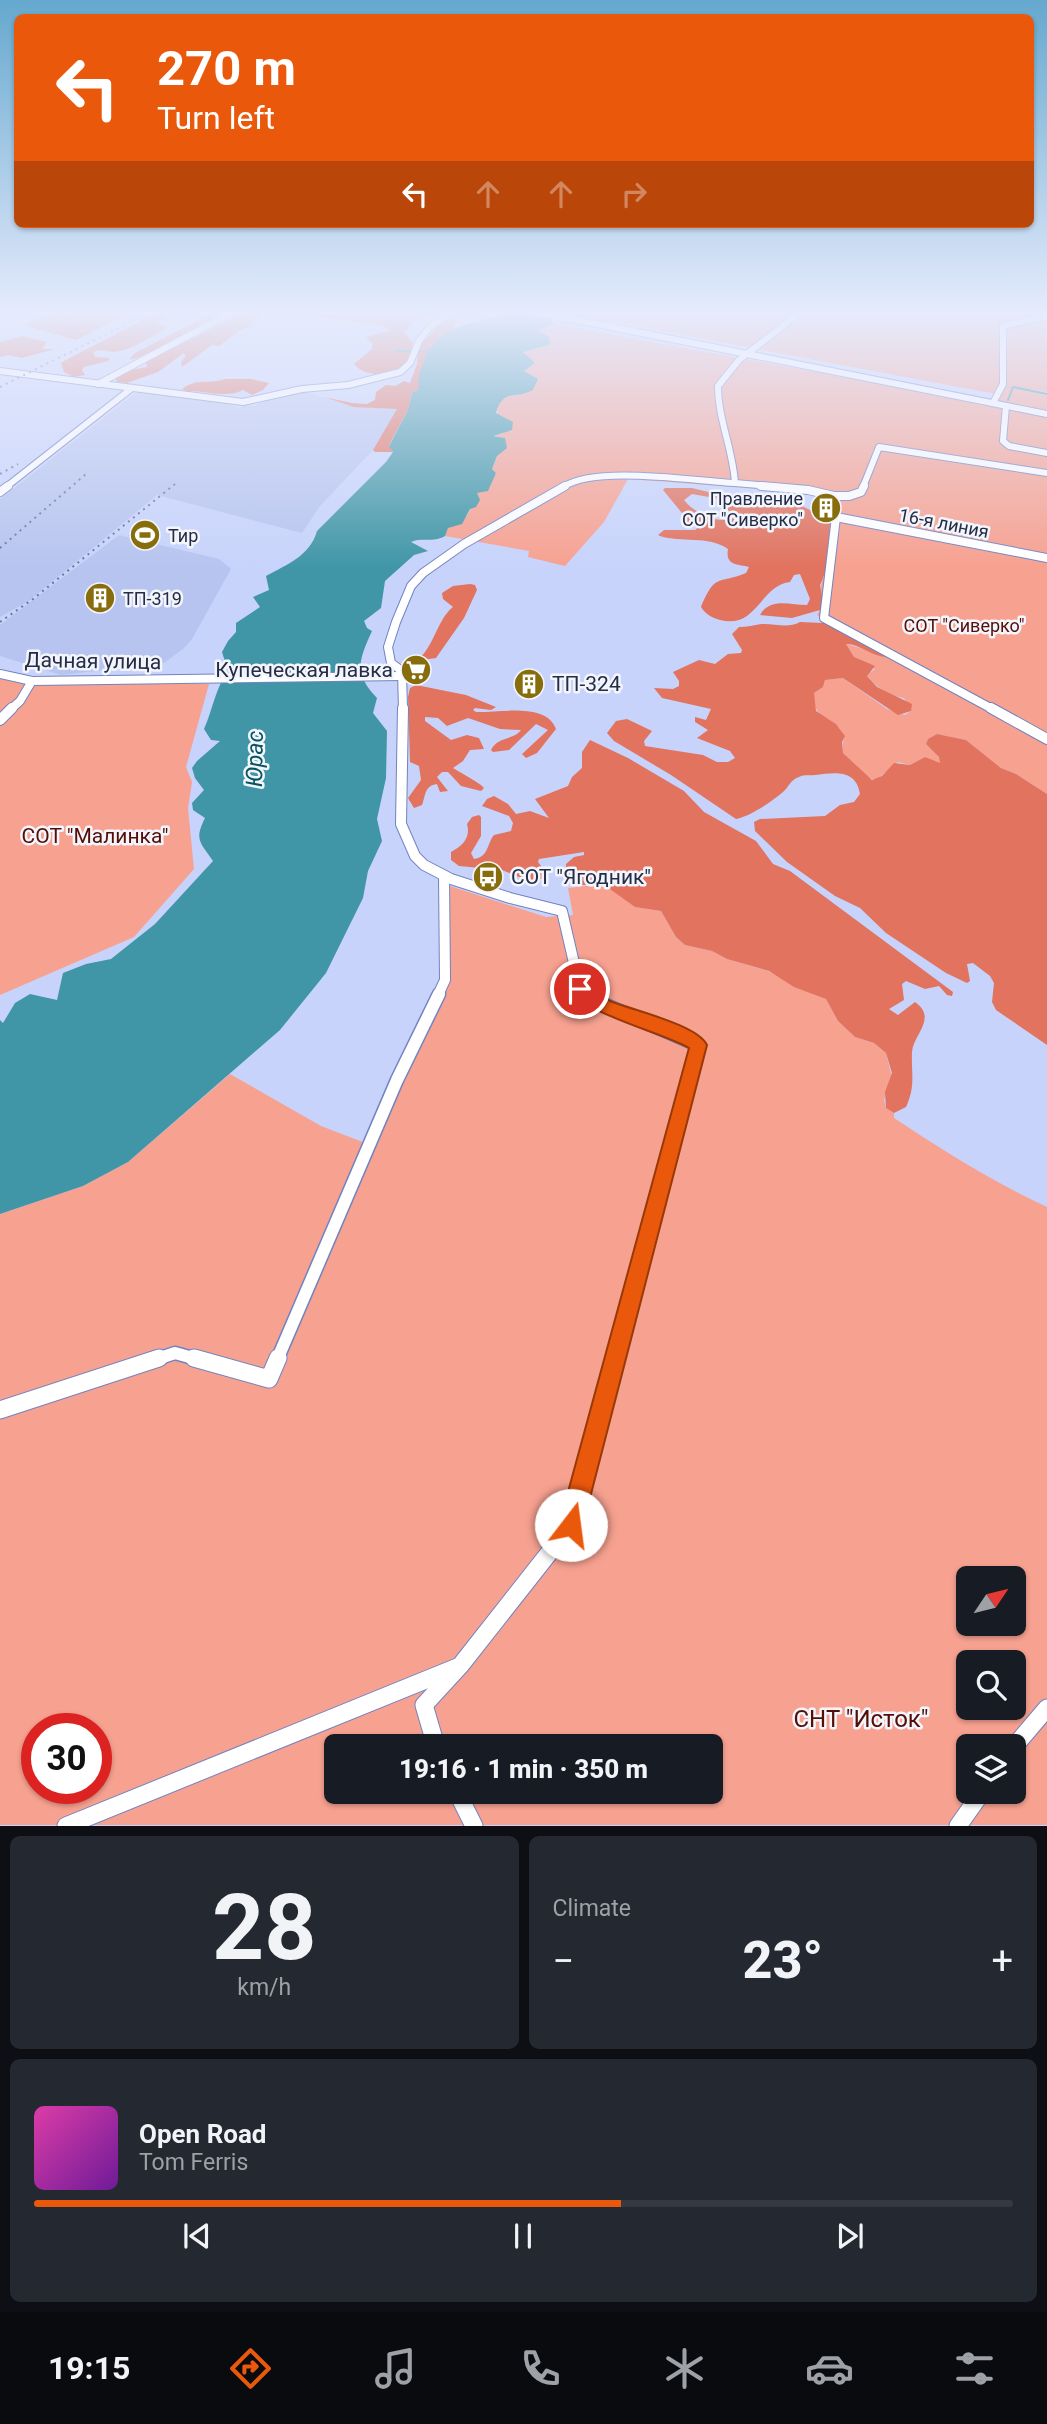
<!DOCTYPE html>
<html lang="en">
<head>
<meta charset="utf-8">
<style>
	body { margin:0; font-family:Roboto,sans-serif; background:#242831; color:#f1f3f6; height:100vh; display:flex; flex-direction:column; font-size:26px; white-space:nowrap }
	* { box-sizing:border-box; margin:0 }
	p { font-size:23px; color:#9ea1a6 }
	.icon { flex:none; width:38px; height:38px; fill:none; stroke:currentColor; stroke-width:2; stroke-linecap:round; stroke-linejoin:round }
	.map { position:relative; height:1826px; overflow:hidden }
	.drawer { display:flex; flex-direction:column; gap:10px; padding:10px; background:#0d0f14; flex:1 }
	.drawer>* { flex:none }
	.top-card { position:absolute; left:14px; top:14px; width:1020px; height:214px; border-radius:10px; box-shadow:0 2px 5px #0004; background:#ea580c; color:#fff; overflow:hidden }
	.needle { width:46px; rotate:55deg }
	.controls { position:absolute; left:956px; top:1566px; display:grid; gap:14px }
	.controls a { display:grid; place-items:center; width:70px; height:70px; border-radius:10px; background:#171b24; box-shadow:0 2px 5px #0004; font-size:35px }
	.speed { position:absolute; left:21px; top:1713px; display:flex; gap:14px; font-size:35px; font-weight:700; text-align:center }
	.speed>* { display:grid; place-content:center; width:91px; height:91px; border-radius:50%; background:#171b24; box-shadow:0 2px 5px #0004; line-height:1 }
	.speed .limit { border:10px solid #d22; background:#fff; color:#111 }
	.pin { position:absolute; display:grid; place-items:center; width:60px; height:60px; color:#fff; margin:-30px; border:4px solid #fff; border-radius:50%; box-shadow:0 2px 7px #0007 }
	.me { position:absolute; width:77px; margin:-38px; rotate:15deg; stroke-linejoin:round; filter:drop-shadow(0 0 5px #0008) }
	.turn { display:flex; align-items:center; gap:24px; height:147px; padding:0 28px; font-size:32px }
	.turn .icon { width:91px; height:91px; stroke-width:2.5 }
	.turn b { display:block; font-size:49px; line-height:60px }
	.lanes { display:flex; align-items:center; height:66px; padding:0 28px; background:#0003; justify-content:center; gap:35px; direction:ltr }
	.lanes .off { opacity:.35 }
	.big { font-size:52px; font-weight:800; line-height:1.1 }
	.drawer .card { flex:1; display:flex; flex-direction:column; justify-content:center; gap:10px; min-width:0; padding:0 24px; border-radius:10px; background:#242831 }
	.drawer .dial { align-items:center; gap:0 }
	.dial b { font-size:91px; line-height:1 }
	.song { display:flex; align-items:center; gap:21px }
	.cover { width:84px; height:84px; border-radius:10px; background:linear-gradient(135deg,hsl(320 70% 55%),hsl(280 70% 35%)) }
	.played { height:7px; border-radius:4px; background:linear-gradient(90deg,#ea580c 60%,#363941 60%) }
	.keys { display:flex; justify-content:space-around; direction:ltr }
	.heat { display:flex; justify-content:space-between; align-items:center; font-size:38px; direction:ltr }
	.drawer .tiles { flex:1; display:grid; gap:10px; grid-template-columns:1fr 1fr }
	.card:last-child { grid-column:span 2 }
	.trip { position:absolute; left:324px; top:1734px; width:399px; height:70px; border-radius:10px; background:#171b24; box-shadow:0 2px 5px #0004; font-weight:800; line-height:70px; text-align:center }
	.menu { display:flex; height:112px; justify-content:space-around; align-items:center; background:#090b0e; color:#9ea1a6 }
	.menu .icon { width:49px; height:49px }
	.menu .current { color:#ea580c }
	.menu b { font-size:32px; color:#f1f3f6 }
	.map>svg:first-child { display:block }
	.built { fill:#b7c4ef }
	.green { fill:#f7a190; fill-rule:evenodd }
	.forest { fill:#e1735f; fill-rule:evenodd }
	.water { fill:#4096a6 }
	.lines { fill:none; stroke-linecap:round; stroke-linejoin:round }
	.stream { stroke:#4096a6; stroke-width:2 }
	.building { fill:#9eb1f1 }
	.street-far4-casing { stroke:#7283c0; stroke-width:8 }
	.street-far3-casing { stroke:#7283c0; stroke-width:10 }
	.street-far2-casing { stroke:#7283c0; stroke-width:12 }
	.street-far1-casing { stroke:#7283c0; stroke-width:15 }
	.street-casing { stroke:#7283c0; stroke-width:19 }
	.street-far4 { stroke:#fff; stroke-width:6 }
	.street-far3 { stroke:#fff; stroke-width:8 }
	.street-far2 { stroke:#fff; stroke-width:10 }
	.street-far1 { stroke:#fff; stroke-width:12 }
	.street { stroke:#fff; stroke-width:17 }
	.rail { stroke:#6e7797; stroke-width:2; stroke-dasharray:2 4.5; stroke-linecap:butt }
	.route { fill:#ea580c; stroke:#983908; stroke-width:2 }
	.labels { text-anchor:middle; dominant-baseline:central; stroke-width:5; stroke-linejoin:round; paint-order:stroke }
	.far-poi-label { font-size:18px; fill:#252c45; stroke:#f3f5fc; text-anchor:start }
	.far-street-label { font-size:18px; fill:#252c45; stroke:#f3f5fc }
	.far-park-label { font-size:18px; fill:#540e05; stroke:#f3f5fc }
	.street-label { font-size:21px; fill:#252c45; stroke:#f3f5fc }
	.poi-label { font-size:21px; fill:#252c45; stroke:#f3f5fc; text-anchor:start }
	.park-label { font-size:21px; fill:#540e05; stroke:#f3f5fc }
	.water-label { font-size:23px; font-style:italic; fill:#07545f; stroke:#f3f5fc }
	.near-park-label { font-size:24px; fill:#540e05; stroke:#f3f5fc }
</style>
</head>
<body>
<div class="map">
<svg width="1047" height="1826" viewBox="0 0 1047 1826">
	<rect width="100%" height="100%" fill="#c7d3fb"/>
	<g class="built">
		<path d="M138 391 227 404 240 408 244 405 255 406 265 400 302 391 354 407 398 409 373 450 320 506 302 533 157 495 29 601 0 617V499Z"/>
		<path d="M119 535 219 559 231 569 192 639 184 648 164 663 61 675 0 656V625Z"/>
	</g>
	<g class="green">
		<path d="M576 312H1047V392L1015 387 1047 396V794L1016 774 1001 768 966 740 937 734 928 739 926 744 939 757 941 762 938 764 925 757 910 765 898 762 876 780 869 778 843 753C841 745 846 738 842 732 830 712 813 723 814 693L823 687 825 680 843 678 887 709 905 715 911 711 904 698C889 695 876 688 867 675L875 669 854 657 846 644 888 656 817 615C827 600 818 593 822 582 829 564 828 541 831 521L827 519 831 506 824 496 816 493 628 479 604 522 565 566 528 557 529 551 445 536 448 527C468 522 470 511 477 493L488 490 496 473 492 469 505 438 492 435 504 433C492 404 495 397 527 393L532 375 524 371 535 363 522 352 549 345 537 330 553 324 997 405 1001 395 571 314Z"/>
		<path d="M0 678 21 683 209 684 186 767 192 782 188 808 194 869 134 937 0 995Z"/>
		<path d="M603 884 618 892 635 907 661 911 676 937 685 945 712 951 727 959 768 971 826 999 838 1021 855 1037 874 1043 886 1053 892 1077 884 1100 886 1108 894 1113V1118C944 1151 993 1182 1047 1207V1825H0V1214L83 1186 128 1162 230 1074 321 1126 373 1146 449 980 450 886 546 917 573 915 568 888ZM968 1578H1013V1624H968ZM968 1662H1013V1708H968ZM37 1729H96V1788H37ZM336 1746H710V1792H336ZM968 1746H1013V1792H968Z"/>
	</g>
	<g class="forest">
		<path d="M61 312H69L57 318 78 312H132L76 340 26 326 29 322Z"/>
		<path d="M158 312H176L157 322 166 328 164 330C150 337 136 347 121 351 110 354 103 347 93 352L95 357 110 358 108 361 84 367 82 370 85 375 74 377 64 372 61 363 64 361Z"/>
		<path d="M214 312H225L140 357 129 360 135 353Z"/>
		<path d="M245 312H266L249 325 253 327 242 329 219 346 212 345 182 367 181 362 186 356 184 353 158 372 127 383 117 382 116 379 131 370 147 367 146 362Z"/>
		<path d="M285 312H428L430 315 413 322 404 333 413 342C411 349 411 359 407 364 394 377 365 378 354 364L372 349V343L366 337 389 331 384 326Z"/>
		<path d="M441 319 456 320 455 327 432 344 425 359 419 389 412 393 408 410 389 445 393 452H375L373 450 397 409 354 407 324 397 352 403 367 404 375 400 376 392 386 385 395 386 404 381 410 383 417 364 418 346 431 334Z"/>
		<path d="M22 336 47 342 42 349H55L22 358 9 355 0 357V342Z"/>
		<path d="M225 379H251L269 383 263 390 252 395 243 390C225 399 206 390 186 391L182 389C199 377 207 385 225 379Z"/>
		<path d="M665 488H692L721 495 733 494 757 499 747 505C756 505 759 499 768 498 794 497 808 511 831 520L833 525C830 542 827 574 820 585L823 601 820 610 792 618 760 615C770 597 790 605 807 605L810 599 800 574 794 575 790 582C770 584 762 605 747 616 734 626 709 621 701 607 716 572 717 585 746 573L749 567C738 564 725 566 728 549 708 535 681 543 660 536L658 535 664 530H695L699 527 686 522 682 513 663 490ZM692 494 720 499 734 518C719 525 694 513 684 500Z"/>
		<path d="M470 584 475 585 477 590 464 618 436 658 422 660 421 657C435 642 438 619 453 607L443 599 442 593 453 586Z"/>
		<path d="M800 622 824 623 889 657C873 658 861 644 846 644L854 657 875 666 867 676 877 687 912 704 911 711 898 715 843 678 825 680 823 687 814 693 816 711 836 724 845 736 842 742 843 753 872 780 882 776 894 763 910 765 925 757 940 763 939 757 926 744 928 739 937 734 966 740 1001 768 1016 774 1047 794V1045L996 1010 992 1002 994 983 990 976 973 963 967 964 970 981 967 983 946 973 886 933 860 908 835 896 787 862 755 831 754 822 760 819 825 816 840 805 854 802 860 794C856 768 833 773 815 775 809 776 805 774 799 777 790 780 789 787 783 792 771 802 751 816 736 819L671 775 614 741 607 733 616 721 627 719 652 731 644 741 645 746 703 755 717 762H728L735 758 730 751 697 738 708 730 695 722V717L706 720 711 709 662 698 654 688 673 689 679 686V681L673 672 699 660 715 664 728 654 741 653 742 650 732 634 739 627C747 627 754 625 761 624 774 623 787 629 800 622Z"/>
		<path d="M416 685 466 695 496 707 491 710 475 708 473 710 476 712C498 713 546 702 556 729L537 753 526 758 522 754 548 730 536 724 509 750 493 752 491 750C497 737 514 740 521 730L500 729 468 718 447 726 438 718 425 717V721L451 740 467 735 479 738 484 749 470 750 463 761 453 768C459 772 482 784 484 788L481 791 461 786 448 772H442L437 777 448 791 440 792 437 784C424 786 426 795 422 805L414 808 408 798 421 780 419 766 410 762 408 697 410 688Z"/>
		<path d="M590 740 628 758 684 791 704 812 756 841 773 864 790 871 953 992 952 996 947 995 939 986 925 989 906 981 902 984 904 1000 889 1009 898 1015 915 1002C938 1018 913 1035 912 1052 911 1073 916 1085 906 1107L894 1113 886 1108 885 1092 892 1073 886 1053 874 1043 855 1037 838 1021 826 999 794 987 769 971 727 959 712 951 685 945 676 937 661 911 635 907 603 884C584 886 566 888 566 864L574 857 584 855V852L539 859 538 862 547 874 546 877 538 880 524 879 502 870 459 866 451 860V852C462 846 471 838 467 824L472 817 479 815 481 817V836L471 853 474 859C489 857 487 843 494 835L511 831 513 823 509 816 482 806 487 799 494 796 508 804 516 814 530 811 549 818 535 799 568 786 572 777 582 768V752Z"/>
	</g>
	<path class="water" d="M512 312H576L551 318 553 324 538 330 550 338 549 345 523 352 535 363 524 371 538 379 533 390C514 400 503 388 496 413L513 422 512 430 493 436 505 438 507 448 497 456 492 469 496 473 488 491 477 493 480 500 476 507 470 509 462 524 448 528 445 536C433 543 422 537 411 542L428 551 414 555 385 581 381 608 364 621 367 628 372 631C359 660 353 673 377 698L373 713 387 731 386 778 377 819 382 841 368 871 363 898 326 973 280 1030 128 1162 83 1186 0 1214V1020L3 1023 15 1003 30 994 57 1000 63 973 86 964 111 959 155 924 213 861C200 842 194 840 205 818L193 810 192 803 204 790 195 778 192 768 197 761 220 741 211 740 204 729C213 709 215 689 228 671L222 652 228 641 236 632V623L260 607 253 597 269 590 266 576C286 565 310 556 317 531L386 462 393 452 389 446 408 410 412 393 419 389C417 377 422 367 426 356 440 321 482 325 512 312Z"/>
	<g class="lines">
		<g class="stream">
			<path d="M395 351H412"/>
			<path d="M418 351 427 352"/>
			<path d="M1008 400 1013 387 1047 394"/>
		</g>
	</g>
	<path class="building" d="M135 529 161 534 154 541 128 536Z"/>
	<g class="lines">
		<g class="street-far4-casing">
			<g id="street-far4">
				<path d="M533 312 580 321"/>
				<path d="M582 321 1047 414"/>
				<path d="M0 371 243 402 302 389 348 385 400 372 410 363 419 341 429 328 451 312"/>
				<path d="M98 384 233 312"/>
				<path d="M993 403 1003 384V326L1047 316"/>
				<path d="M1006 406 1003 441 1009 446 1047 453"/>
				<path d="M735 483 780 487"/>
				<path d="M6 487 132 388"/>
				<path d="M563 487C596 465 693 481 735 483 733 450 718 419 718 386L739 360 801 312"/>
				<path d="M863 487 879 447 1047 473"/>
			</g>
		</g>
		<g class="street-far3-casing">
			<g id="street-far3">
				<path d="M761 486 808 490 834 496 836 517 824 618 994 710"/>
				<path d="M0 492 8 486"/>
				<path d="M834 496H849L861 492 864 486"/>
				<path d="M836 517 1047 558"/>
				<path d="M0 674 32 681 403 676"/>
				<path d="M10 710 20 701 32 681"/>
				<path d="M403 710 402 671 391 663 388 647 396 622 411 586 423 573 464 544 565 486"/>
			</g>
		</g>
		<g class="street-far2-casing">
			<g id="street-far2">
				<path d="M403 708 401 824 415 856 424 865 451 879 510 898 562 911 580 989 589 995"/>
				<path d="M991 708 1047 739"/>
				<path d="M0 720 12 708"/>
				<path d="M438 995 445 980 444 876"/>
			</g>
		</g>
		<g class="street-far1-casing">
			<g id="street-far1">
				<path d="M587 994 608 1006 698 1045 615 1360"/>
				<path d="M154 1360 175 1353 200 1360"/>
				<path d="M277 1360 397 1080 439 994"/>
			</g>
		</g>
		<g class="street-casing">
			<g id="street">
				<path d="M194 1358 269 1379 278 1358"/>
				<path d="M0 1410 159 1358"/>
				<path d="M436 1746 424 1705 458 1668"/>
				<path d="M1013 1748 1047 1708"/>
				<path d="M457 1792 474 1826"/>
				<path d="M66 1826 460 1666 571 1525 615 1358"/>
				<path d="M958 1826 982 1792"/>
			</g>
		</g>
		<use href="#street-far4" class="street-far4"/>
		<use href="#street-far3" class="street-far3"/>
		<use href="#street-far2" class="street-far2"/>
		<use href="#street-far1" class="street-far1"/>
		<use href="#street" class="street"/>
		<g class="rail">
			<path d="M0 387 151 312"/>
			<path d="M0 474 18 464"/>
			<path d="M0 548 86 474"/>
			<path d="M0 622 33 599 175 484"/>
		</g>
	</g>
	<linearGradient id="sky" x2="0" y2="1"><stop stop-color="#65a8ce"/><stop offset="0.55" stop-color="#e6ebfd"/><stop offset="1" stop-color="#e6ebfd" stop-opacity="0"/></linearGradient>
	<rect width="1047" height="568" fill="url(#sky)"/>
	<path class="route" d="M580 982C590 986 597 995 608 1000 630 1010 697 1024 707 1045L583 1525 579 1534 571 1537 562 1534 559 1525 689 1048C661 1032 584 1014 571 989L574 984Z"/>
	<defs>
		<g id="building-disc" transform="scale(1.575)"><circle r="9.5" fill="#876d0b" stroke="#f3f5fc"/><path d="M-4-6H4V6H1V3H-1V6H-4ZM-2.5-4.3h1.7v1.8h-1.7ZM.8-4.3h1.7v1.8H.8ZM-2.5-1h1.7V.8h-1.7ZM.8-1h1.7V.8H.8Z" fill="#fff"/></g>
		<g id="stadium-disc" transform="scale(1.575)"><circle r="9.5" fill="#876d0b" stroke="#f3f5fc"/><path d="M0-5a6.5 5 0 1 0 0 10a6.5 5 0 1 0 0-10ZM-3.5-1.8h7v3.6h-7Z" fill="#fff"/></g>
		<g id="supermarket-disc" transform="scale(1.575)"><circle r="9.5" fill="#876d0b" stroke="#f3f5fc"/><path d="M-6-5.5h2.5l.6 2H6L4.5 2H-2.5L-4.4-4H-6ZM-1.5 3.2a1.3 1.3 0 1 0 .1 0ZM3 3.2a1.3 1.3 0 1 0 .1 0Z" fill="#fff"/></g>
		<g id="bus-disc" transform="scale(1.575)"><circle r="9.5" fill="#876d0b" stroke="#f3f5fc"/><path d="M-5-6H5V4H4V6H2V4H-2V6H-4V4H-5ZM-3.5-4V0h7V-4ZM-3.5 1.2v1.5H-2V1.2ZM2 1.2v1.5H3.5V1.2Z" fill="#fff"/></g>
	</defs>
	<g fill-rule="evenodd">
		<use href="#building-disc" x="826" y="508"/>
		<use href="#stadium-disc" x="145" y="535"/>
		<use href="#building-disc" x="100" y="598"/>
		<use href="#supermarket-disc" x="416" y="670"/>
		<use href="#building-disc" x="529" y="684"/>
		<use href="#bus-disc" x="488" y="877"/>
	</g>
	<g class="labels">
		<g class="far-poi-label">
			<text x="803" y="498" text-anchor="end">Правление<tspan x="803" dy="21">СОТ "Сиверко"</tspan></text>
			<text x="168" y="535">Тир</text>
			<text x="123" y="598">ТП-319</text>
		</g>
		<g class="far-street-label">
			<text transform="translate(944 523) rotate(11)">16-я линия</text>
		</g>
		<g class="far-park-label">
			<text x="964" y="625">СОТ "Сиверко"</text>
		</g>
		<g class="street-label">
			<text transform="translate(93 661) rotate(1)">Дачная улица</text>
		</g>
		<g class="poi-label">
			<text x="393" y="670" text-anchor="end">Купеческая лавка</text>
			<text x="552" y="684">ТП-324</text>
			<text x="511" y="877">СОТ "Ягодник"</text>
		</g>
		<g class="park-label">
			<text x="95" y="836">СОТ "Малинка"</text>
		</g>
		<g class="water-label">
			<text transform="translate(255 759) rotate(-89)">Юрас</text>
		</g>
		<g class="near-park-label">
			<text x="861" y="1719">СНТ "Исток"</text>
		</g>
	</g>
</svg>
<div class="controls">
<a><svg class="needle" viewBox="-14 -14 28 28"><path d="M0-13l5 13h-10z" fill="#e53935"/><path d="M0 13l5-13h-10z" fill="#9ea1a6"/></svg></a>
<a><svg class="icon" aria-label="search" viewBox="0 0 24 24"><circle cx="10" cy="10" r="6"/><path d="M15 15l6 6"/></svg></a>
<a><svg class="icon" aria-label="layers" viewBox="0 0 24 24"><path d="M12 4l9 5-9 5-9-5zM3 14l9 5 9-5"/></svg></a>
</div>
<div class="speed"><div class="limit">30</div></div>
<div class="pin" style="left:580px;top:989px;background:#d93025"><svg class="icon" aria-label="arrive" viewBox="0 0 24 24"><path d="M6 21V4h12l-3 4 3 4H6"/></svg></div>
<svg class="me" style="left:571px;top:1525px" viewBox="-20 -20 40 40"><circle r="19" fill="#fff"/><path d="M0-13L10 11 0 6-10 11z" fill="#ea580c"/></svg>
<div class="trip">19:16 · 1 min · 350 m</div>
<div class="top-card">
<div class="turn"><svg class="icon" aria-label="left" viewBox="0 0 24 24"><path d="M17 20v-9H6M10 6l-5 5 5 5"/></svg><div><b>270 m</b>Turn left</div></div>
<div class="lanes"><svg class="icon" aria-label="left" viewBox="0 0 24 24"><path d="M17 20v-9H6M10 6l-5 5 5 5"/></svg><svg class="icon off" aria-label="ahead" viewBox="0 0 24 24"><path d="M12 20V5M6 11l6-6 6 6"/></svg><svg class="icon off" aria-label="ahead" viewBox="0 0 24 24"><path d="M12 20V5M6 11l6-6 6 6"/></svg><svg class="icon off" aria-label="right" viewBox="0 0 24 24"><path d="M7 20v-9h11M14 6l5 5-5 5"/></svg></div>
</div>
</div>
<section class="drawer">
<div class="tiles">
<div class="card dial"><b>28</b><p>km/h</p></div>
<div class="card"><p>Climate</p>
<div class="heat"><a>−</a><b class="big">23°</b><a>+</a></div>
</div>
<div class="card">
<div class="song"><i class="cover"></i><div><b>Open Road</b><p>Tom Ferris</p></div></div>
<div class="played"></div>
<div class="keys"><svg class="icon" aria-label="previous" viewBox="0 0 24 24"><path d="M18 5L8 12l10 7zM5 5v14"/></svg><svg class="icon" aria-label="pause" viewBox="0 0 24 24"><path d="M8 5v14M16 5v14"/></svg><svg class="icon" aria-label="next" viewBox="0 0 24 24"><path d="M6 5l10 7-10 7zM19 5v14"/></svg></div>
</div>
</div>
</section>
<nav class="menu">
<b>19:15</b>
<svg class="icon current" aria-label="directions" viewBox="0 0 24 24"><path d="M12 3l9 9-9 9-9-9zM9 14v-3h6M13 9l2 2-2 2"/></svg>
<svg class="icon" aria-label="music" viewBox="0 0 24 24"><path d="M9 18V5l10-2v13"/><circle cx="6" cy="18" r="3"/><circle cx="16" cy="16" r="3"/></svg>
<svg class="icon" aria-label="phone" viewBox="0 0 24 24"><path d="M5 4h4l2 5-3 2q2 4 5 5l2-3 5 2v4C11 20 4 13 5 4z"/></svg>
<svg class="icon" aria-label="climate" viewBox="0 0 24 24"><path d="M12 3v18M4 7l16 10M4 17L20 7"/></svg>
<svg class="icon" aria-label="car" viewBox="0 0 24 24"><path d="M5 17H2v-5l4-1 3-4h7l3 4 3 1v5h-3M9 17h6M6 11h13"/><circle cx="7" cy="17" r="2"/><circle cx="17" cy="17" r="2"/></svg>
<svg class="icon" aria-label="filters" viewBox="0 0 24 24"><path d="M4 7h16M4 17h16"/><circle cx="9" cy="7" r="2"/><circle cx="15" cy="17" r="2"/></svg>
</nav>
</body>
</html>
